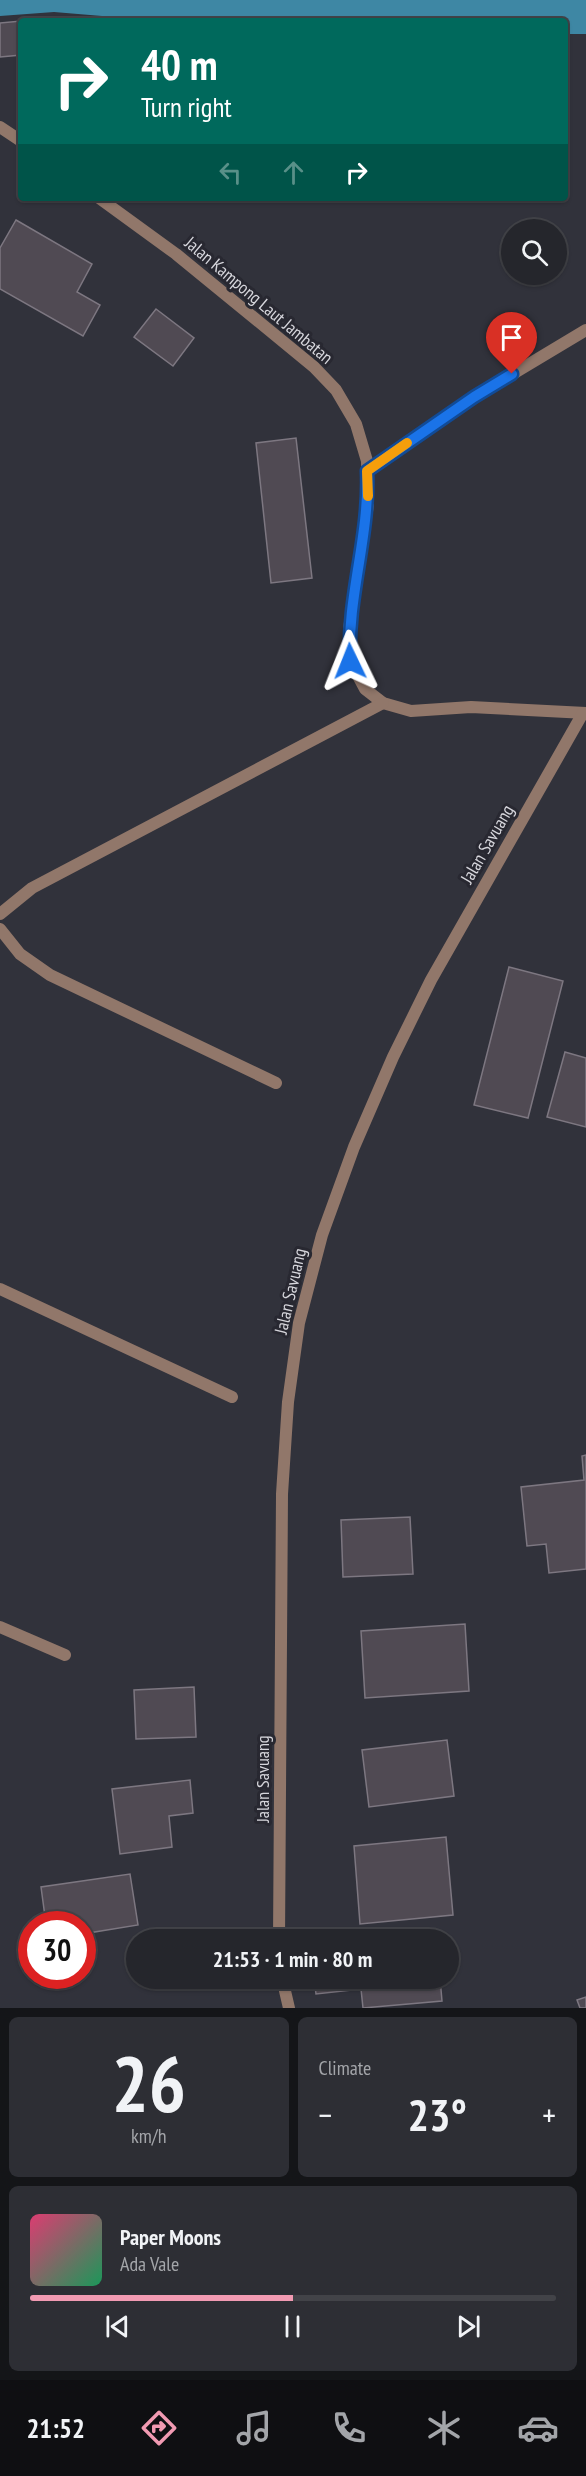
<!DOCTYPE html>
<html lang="en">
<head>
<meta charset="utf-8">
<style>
	body { margin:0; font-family:"PT Sans Narrow",sans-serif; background:#2d2e34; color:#f1f3f6; height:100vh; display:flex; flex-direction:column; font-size:22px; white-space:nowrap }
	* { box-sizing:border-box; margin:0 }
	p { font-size:20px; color:#a3a5a9 }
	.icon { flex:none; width:33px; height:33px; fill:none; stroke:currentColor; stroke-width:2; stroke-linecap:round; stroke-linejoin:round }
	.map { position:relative; height:2008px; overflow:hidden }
	.drawer { display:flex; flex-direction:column; gap:9px; padding:9px; background:#141518; flex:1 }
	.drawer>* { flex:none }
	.banner { position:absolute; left:18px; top:18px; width:550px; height:183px; border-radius:6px; box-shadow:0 2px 4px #0004,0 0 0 2px #424348; background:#00695c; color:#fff; overflow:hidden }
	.fabs { position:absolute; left:501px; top:219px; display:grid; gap:12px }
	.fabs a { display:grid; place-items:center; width:66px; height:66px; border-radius:50%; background:#25262c; box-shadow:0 2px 4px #0004,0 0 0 2px #424348; font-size:30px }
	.speed { position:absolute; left:18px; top:1911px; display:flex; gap:12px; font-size:30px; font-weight:700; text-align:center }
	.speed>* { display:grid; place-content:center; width:78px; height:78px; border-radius:50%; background:#25262c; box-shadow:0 2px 4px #0004,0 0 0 2px #424348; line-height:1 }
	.speed .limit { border:9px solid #d22; background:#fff; color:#111 }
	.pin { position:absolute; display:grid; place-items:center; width:51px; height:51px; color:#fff; margin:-62px -26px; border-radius:50% 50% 50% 0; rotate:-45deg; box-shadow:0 0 6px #0007 }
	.pin .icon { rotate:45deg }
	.me { position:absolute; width:66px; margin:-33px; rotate:358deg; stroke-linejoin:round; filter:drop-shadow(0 0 4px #0008) }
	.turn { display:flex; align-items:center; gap:21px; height:126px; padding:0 24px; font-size:27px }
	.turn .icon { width:78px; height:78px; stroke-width:2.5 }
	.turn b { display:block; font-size:42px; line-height:51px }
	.lanes { display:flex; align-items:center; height:57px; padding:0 24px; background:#0003; justify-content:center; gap:30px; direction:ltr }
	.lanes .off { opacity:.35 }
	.big { font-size:45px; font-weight:700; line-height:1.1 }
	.drawer .tile { flex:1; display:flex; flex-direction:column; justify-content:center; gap:9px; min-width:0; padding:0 21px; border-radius:9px; background:#2d2e34 }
	.drawer .dial { align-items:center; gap:0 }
	.dial b { font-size:78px; line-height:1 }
	.song { display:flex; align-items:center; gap:18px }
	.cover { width:72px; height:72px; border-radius:9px; background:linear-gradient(135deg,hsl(340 70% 55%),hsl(150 70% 35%)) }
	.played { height:6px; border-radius:3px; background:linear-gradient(90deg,#f19ab2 50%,#424348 50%) }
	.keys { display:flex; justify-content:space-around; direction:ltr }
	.heat { display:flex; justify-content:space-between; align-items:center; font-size:33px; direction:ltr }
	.drawer .tiles { flex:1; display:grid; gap:9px; grid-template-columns:1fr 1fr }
	.tile:last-child { grid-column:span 2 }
	.trip { position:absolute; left:126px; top:1929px; width:333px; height:60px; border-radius:30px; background:#25262c; box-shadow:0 2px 4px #0004,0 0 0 2px #424348; font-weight:700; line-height:60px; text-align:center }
	.tabs { display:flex; height:96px; justify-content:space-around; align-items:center; background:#0f0f12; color:#a3a5a9 }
	.tabs .icon { width:42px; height:42px }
	.tabs .current { color:#f19ab2 }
	.tabs b { font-size:27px; color:#f1f3f6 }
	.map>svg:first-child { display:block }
	.water { fill:#3e87a4 }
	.building { fill:#504a53; stroke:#7d7781; stroke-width:1.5 }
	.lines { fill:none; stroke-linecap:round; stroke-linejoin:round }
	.street { stroke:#91776a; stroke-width:12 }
	.route-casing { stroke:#114b97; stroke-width:15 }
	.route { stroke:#1a73e8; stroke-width:10 }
	.slow { stroke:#f59e0b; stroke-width:10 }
	.labels { text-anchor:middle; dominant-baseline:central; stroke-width:6; stroke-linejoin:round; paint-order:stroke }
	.street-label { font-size:18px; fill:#d6d6dc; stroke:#282831 }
</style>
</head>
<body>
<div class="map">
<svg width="586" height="2008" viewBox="0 0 586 2008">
	<rect width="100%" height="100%" fill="#31323b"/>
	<path class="water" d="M0 0H586V34H566V21H162L54 12 0 16Z"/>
	<g class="building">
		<path d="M21 21V55L0 57V23Z"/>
		<path d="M16 220 92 264 77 292 100 305 83 336 0 289V248Z"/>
		<path d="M156 309 194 338 173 366 134 337Z"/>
		<path d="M296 438 312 578 271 583 256 443Z"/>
		<path d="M509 967 563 981 528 1118 474 1105Z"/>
		<path d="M565 1052 586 1058V1127L547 1117Z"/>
		<path d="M586 1455V1569L549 1573 546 1544 527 1546 521 1487 584 1480 582 1456Z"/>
		<path d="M410 1517 413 1574 343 1577 341 1520Z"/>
		<path d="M465 1624 469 1691 365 1698 361 1631Z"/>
		<path d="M194 1687 196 1737 136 1739 134 1690Z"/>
		<path d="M447 1740 454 1796 369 1807 362 1750Z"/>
		<path d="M190 1780 193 1813 169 1816 172 1847 120 1854 112 1789Z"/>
		<path d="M446 1837 453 1915 360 1924 354 1846Z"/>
		<path d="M130 1874 138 1925 82 1934V1924H46L41 1887Z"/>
		<path d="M436 1934V1940H377Z"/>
		<path d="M314 1978H440L442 2001 363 2008 361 1989 316 1994Z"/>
		<path d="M586 1997V2008H580L577 2000Z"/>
	</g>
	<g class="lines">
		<g class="street">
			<path d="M0 127 21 141"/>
			<path d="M99 198 176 254 314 367 336 390 356 424 367 461 368 505 349 629 350 661 365 689 383 703 411 711 471 707 586 713"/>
			<path d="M367 471 474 397 586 330"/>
			<path d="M0 914 32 888 383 703"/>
			<path d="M0 929 20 954 50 975 276 1083"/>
			<path d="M0 1289 232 1397"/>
			<path d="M0 1627 65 1655"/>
			<path d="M279 1940 282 1494 288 1402 299 1323 322 1235 354 1147 393 1057 431 980 583 713"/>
			<path d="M282 1978 289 2008"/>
		</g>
	</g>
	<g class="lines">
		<g class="route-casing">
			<path id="route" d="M350 661C347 596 370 536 367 471L474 397 512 374"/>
		</g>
		<use href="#route" class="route"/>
		<path class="slow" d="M368 496 367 471 407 443"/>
	</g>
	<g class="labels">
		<g class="street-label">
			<text transform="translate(259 300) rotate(40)">Jalan Kampong Laut Jambatan</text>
			<text transform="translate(487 844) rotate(-60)">Jalan Savuang</text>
			<text transform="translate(290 1291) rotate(-77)">Jalan Savuang</text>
			<text transform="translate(262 1779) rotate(-90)">Jalan Savuang</text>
		</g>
	</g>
</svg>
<div class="fabs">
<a><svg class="icon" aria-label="search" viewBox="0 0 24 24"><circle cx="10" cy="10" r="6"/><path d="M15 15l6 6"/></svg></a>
</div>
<div class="speed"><div class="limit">30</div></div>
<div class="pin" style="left:512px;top:374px;background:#d93025"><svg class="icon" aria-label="arrive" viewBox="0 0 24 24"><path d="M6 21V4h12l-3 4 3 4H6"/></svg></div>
<svg class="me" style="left:350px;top:661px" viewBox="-20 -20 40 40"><path d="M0-17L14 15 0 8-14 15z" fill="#1a73e8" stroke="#fff" stroke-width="4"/></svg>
<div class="trip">21:53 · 1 min · 80 m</div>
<div class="banner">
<div class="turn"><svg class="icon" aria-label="right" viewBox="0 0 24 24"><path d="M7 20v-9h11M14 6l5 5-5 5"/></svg><div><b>40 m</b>Turn right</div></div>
<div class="lanes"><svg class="icon off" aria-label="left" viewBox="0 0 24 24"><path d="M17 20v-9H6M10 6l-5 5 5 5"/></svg><svg class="icon off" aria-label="ahead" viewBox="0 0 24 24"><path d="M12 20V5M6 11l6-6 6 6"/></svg><svg class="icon" aria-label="right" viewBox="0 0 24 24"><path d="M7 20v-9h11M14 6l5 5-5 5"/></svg></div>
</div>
</div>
<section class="drawer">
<div class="tiles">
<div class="tile dial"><b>26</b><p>km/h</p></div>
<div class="tile"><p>Climate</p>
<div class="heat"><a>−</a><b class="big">23°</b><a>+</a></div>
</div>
<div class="tile">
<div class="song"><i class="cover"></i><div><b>Paper Moons</b><p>Ada Vale</p></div></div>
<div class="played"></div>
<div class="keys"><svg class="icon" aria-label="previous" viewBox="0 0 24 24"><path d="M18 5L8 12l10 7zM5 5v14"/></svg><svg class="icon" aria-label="pause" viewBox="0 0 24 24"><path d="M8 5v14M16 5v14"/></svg><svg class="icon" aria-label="next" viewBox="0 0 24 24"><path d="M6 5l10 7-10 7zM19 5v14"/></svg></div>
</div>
</div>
</section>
<nav class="tabs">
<b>21:52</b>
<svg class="icon current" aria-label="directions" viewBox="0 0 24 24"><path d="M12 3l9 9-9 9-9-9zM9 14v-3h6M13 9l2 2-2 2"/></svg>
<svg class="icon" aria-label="music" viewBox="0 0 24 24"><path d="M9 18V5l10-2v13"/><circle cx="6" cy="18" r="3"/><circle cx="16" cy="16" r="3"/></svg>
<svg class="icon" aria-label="phone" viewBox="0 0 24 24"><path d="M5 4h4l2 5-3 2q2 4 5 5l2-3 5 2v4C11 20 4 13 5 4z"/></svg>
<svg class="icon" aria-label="climate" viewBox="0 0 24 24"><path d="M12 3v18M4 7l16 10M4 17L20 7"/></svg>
<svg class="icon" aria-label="car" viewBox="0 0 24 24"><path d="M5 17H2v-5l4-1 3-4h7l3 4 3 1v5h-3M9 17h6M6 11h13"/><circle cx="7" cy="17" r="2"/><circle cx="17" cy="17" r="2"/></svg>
</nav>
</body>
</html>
